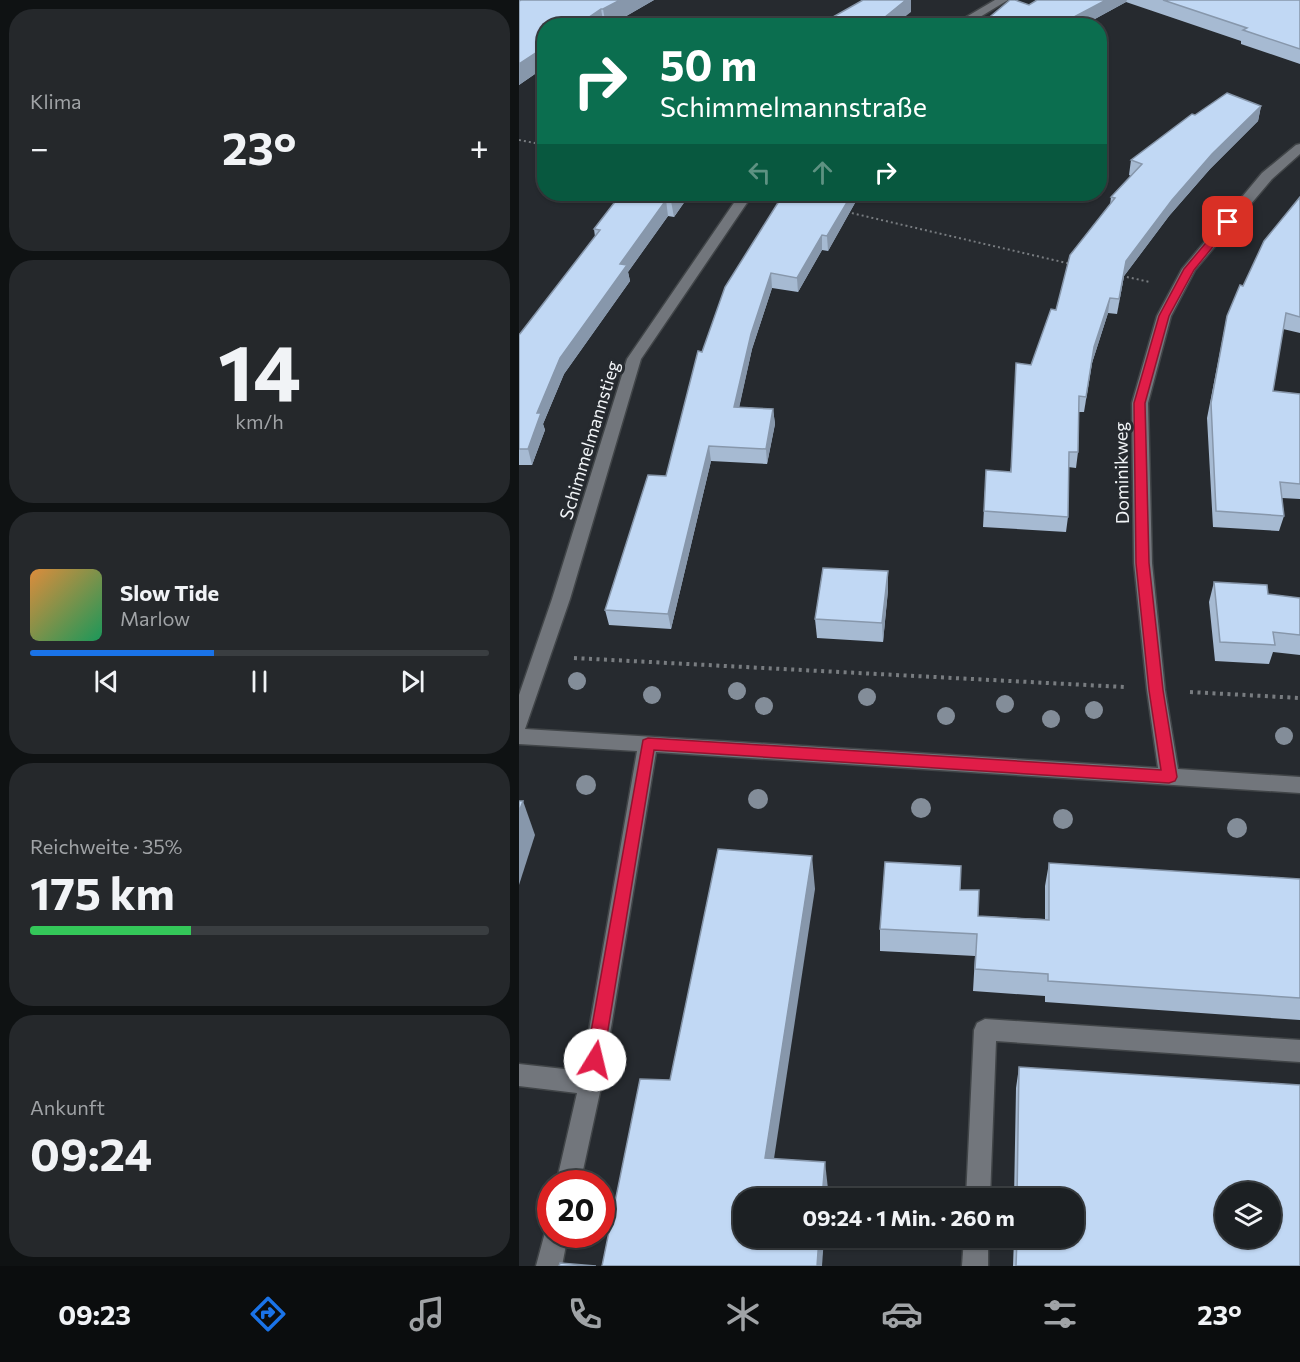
<!DOCTYPE html>
<html lang="de">
<head>
<meta charset="utf-8">
<style>
	body { margin:0; font-family:Commissioner,sans-serif; background:#25282b; color:#f1f3f6; height:100vh; display:flex; flex-direction:column; font-size:22px; white-space:nowrap }
	* { box-sizing:border-box; margin:0 }
	p { font-size:20px; color:#a0a3a6 }
	.icon { flex:none; width:33px; height:33px; fill:none; stroke:currentColor; stroke-width:2; stroke-linecap:round; stroke-linejoin:round }
	.map { position:relative; flex:1; overflow:hidden }
	.drawer { display:flex; flex-direction:column; gap:9px; padding:9px; background:#0f1213; width:519px }
	.drawer>* { flex:none }
	.banner { position:absolute; left:18px; top:18px; width:570px; height:183px; border-radius:24px; box-shadow:0 2px 4px #0004,0 0 0 2px #3a3e41; background:#0b6e4f; color:#fff; overflow:hidden }
	.buttons { position:absolute; left:696px; top:1182px; display:grid; gap:12px }
	.buttons a { display:grid; place-items:center; width:66px; height:66px; border-radius:50%; background:#1c2023; box-shadow:0 2px 4px #0004,0 0 0 2px #3a3e41; font-size:30px }
	.speed { position:absolute; left:18px; top:1170px; display:flex; gap:12px; font-size:30px; font-weight:700; text-align:center }
	.speed>* { display:grid; place-content:center; width:78px; height:78px; border-radius:50%; background:#1c2023; box-shadow:0 2px 4px #0004,0 0 0 2px #3a3e41; line-height:1 }
	.speed .limit { border:9px solid #d22; background:#fff; color:#111 }
	.pin { position:absolute; display:grid; place-items:center; width:51px; height:51px; color:#fff; margin:-26px; border-radius:12px; box-shadow:0 3px 9px #0006 }
	.me { position:absolute; width:66px; margin:-33px; rotate:9deg; stroke-linejoin:round; filter:drop-shadow(0 0 4px #0008) }
	.turn { display:flex; align-items:center; gap:21px; height:126px; padding:0 24px; font-size:27px }
	.turn .icon { width:78px; height:78px; stroke-width:2.5 }
	.turn b { display:block; font-size:42px; line-height:51px }
	.lanes { display:flex; align-items:center; height:57px; padding:0 24px; background:#0003; justify-content:center; gap:30px; direction:ltr }
	.lanes .off { opacity:.35 }
	.big { font-size:45px; font-weight:700; line-height:1.1 }
	.drawer .card { flex:1; display:flex; flex-direction:column; justify-content:center; gap:9px; min-width:0; padding:0 21px; border-radius:24px; background:#25282b }
	.drawer .dial { align-items:center; gap:0 }
	.dial b { font-size:78px; line-height:1 }
	.song { display:flex; align-items:center; gap:18px }
	.cover { width:72px; height:72px; border-radius:9px; background:linear-gradient(135deg,hsl(30 70% 55%),hsl(150 70% 35%)) }
	.played { height:6px; border-radius:3px; background:linear-gradient(90deg,#1a73e8 40%,#3a3e41 40%) }
	.keys { display:flex; justify-content:space-around; direction:ltr }
	.heat { display:flex; justify-content:space-between; align-items:center; font-size:33px; direction:ltr }
	.charge { height:9px; border-radius:4px; background:linear-gradient(90deg,#34c759 35%,#3a3e41 0) }
	.trip { position:absolute; left:214px; top:1188px; width:351px; height:60px; border-radius:24px; background:#1c2023; box-shadow:0 2px 4px #0004,0 0 0 2px #3a3e41; font-weight:700; line-height:60px; text-align:center }
	.tabs { display:flex; height:96px; justify-content:space-around; align-items:center; background:#0b0d0e; color:#a0a3a6 }
	.tabs .icon { width:42px; height:42px }
	.tabs .on { color:#1a73e8 }
	.tabs b { font-size:27px; color:#f1f3f6 }
	main { display:flex; flex:1; min-height:0 }
	.map>svg:first-child { display:block }
	.lines { fill:none; stroke-linecap:round; stroke-linejoin:round }
	.minor-casing { stroke:#414548; stroke-width:3 }
	.path-far1 { stroke:#787c80; stroke-width:2; stroke-dasharray:2 3; stroke-linecap:butt }
	.path { stroke:#787c80; stroke-width:4; stroke-dasharray:3 4.5; stroke-linecap:butt }
	.minor { fill:#72767c; fill-rule:evenodd }
	.tree { fill:#838d99 }
	.wall { fill:#a6bad2 }
	.shaded-wall { fill:#8797ab }
	.building { fill:#c1d8f4; stroke:#8797ab; stroke-width:1.5; fill-rule:evenodd }
	.route { fill:#e11d48; stroke:#92132f; stroke-width:1.5 }
	.labels { text-anchor:middle; dominant-baseline:central; stroke-width:6; stroke-linejoin:round; paint-order:stroke }
	.street-label { font-size:18px; fill:#f2f5f8; stroke:#262a2f }
</style>
</head>
<body>
<main>
<section class="drawer">
<div class="card"><p>Klima</p>
<div class="heat"><a>−</a><b class="big">23°</b><a>+</a></div>
</div>
<div class="card dial"><b>14</b><p>km/h</p></div>
<div class="card">
<div class="song"><i class="cover"></i><div><b>Slow Tide</b><p>Marlow</p></div></div>
<div class="played"></div>
<div class="keys"><svg class="icon" aria-label="previous" viewBox="0 0 24 24"><path d="M18 5L8 12l10 7zM5 5v14"/></svg><svg class="icon" aria-label="pause" viewBox="0 0 24 24"><path d="M8 5v14M16 5v14"/></svg><svg class="icon" aria-label="next" viewBox="0 0 24 24"><path d="M6 5l10 7-10 7zM19 5v14"/></svg></div>
</div>
<div class="card"><p>Reichweite · 35%</p><b class="big">175 km</b><div class="charge"></div></div>
<div class="card"><p>Ankunft</p><b class="big">09:24</b></div>
</section>
<div class="map">
<svg width="781" height="1266" viewBox="0 0 781 1266">
	<rect width="100%" height="100%" fill="#262a2f"/>
	<g class="lines">
		<g class="minor-casing">
			<g id="minor">
				<path d="M476 0H489L446 26H432Z"/>
				<path d="M781 144V154L753 179 676 270 652 316 629 403 633 563 646 690 659 769 781 777V793L137 752 83 1083 61 1184H37L58 1093 0 1086V1064L63 1071 118 751 0 744V695L33 599 108 359 221 194H234L122 359 51 599 6 729 639 768 628 690 615 563 613 403 638 316 663 269 743 173 777 145Z"/>
				<path d="M466 1019 781 1040V1062L477 1041 471 1198H447L455 1030 458 1023Z"/>
				<path d="M32 1224V1234H49L43 1266H17L28 1225Z"/>
				<path d="M445 1238H469V1266H443Z"/>
			</g>
		</g>
		<g class="path-far1">
			<path d="M0 140 26 145"/>
			<path d="M328 212 552 264"/>
			<path d="M603 276 631 282"/>
		</g>
		<g class="path">
			<path d="M55 658 605 687"/>
			<path d="M671 692 781 698"/>
		</g>
		<use href="#minor" class="minor"/>
	</g>
	<g class="tree">
		<circle cx="58" cy="681" r="9"/>
		<circle cx="218" cy="691" r="9"/>
		<circle cx="133" cy="695" r="9"/>
		<circle cx="348" cy="697" r="9"/>
		<circle cx="486" cy="704" r="9"/>
		<circle cx="245" cy="706" r="9"/>
		<circle cx="575" cy="710" r="9"/>
		<circle cx="427" cy="716" r="9"/>
		<circle cx="532" cy="719" r="9"/>
		<circle cx="765" cy="736" r="9"/>
		<circle cx="67" cy="785" r="10"/>
		<circle cx="239" cy="799" r="10"/>
		<circle cx="402" cy="808" r="10"/>
		<circle cx="544" cy="819" r="10"/>
		<circle cx="718" cy="828" r="10"/>
	</g>
	<g class="wall">
		<path d="M0 0H135L90 26H26V67L0 85Z"/>
		<path d="M518 0H781V64L722 44V41L607 2 563 26H460L510 5Z"/>
		<path d="M742 106 739 121 691 169 650 216 605 276 598 314 589 313 573 363 565 412H560L559 452 557 468 549 467V517L547 532 464 527 467 470 491 472 512 365 537 310 591 205 592 197 612 176 610 175 612 160 676 115Z"/>
		<path d="M102 194H171L155 217 149 216 109 272 111 281 45 374 24 424 26 430 13 465H0V335L76 237 75 229Z"/>
		<path d="M341 194 309 251 303 250 279 292 253 288 233 349 220 407 254 409 256 424 248 464 192 461 152 629 90 625 86 610 147 476 183 352 265 199Z"/>
		<path d="M781 197V333L764 329 754 391 781 397V499L763 498 765 516 760 531 694 527 688 418 708 316 724 286Z"/>
		<path d="M369 571V590L364 642 298 638 296 619Z"/>
		<path d="M695 582 749 594 781 598V655L754 652 750 664 696 661 690 602Z"/>
		<path d="M530 863 781 879V1020L526 1002V996L454 991 456 956 361 951V929L441 890 459 916 526 919V886Z"/>
		<path d="M500 1067 781 1266H494L495 1238H555V1198H495L497 1088Z"/>
	</g>
	<g class="shaded-wall">
		<path d="M101 0H135L90 26H87L84 9Z"/>
		<path d="M387 0H392V12L374 26H355Z"/>
		<path d="M587 0H608L607 2 563 26H538Z"/>
		<path d="M82 9 85 26H57Z"/>
		<path d="M26 47V67L0 85V64Z"/>
		<path d="M742 106 739 121 691 169 650 216 605 276 598 314 607 261 653 200 693 154Z"/>
		<path d="M158 194H171L155 217 152 201Z"/>
		<path d="M333 194H341L309 251 308 236Z"/>
		<path d="M147 200 149 216 109 272 111 281 45 374 24 424 26 430 13 465 9 449 18 413 41 358 101 264Z"/>
		<path d="M303 235V250L279 292 278 278Z"/>
		<path d="M252 273 253 288 233 349 217 422 215 407 232 334Z"/>
		<path d="M591 298 589 313 573 363 565 412 575 347Z"/>
		<path d="M254 409 256 424 248 464 247 449Z"/>
		<path d="M190 446 192 461 152 629 149 614Z"/>
		<path d="M369 571V590L364 642 363 623Z"/>
		<path d="M4 801 16 835 0 885V812Z"/>
		<path d="M293 856 296 889 251 1185 246 1158Z"/>
		<path d="M306 1162 309 1189 308 1198H303Z"/>
		<path d="M300 1238H305L303 1266H298Z"/>
	</g>
	<g class="building">
		<path d="M2 0H101L84 9H82L57 26H26V47L0 64V1Z"/>
		<path d="M344 0H387L355 26H298Z"/>
		<path d="M491 0H496L510 5 518 0H587L538 26H460Z"/>
		<path d="M644 0H781V49L724 30 728 28Z"/>
		<path d="M708 93 742 106 693 154 653 200 607 261 600 299 591 298 575 347 567 397 560 396 559 452H550L549 517 465 511 467 470 492 472 497 363 512 365 532 309 537 310 551 255 596 198 592 197 623 164 612 160 673 114 676 115Z"/>
		<path d="M102 194H158L152 201 147 200 101 264 108 265 41 358 18 413H22L9 449H0V335L81 230 75 229Z"/>
		<path d="M268 194H333L308 236 303 235 278 278 252 273 232 334 215 407 254 409 247 449 190 446 149 614 86 610 129 475 147 476 179 351 183 352 206 287 262 198 265 199Z"/>
		<path d="M781 197V317L767 313 754 391 781 394V484L761 482 765 516 697 511 692 403 708 316 721 285 724 286 745 241Z"/>
		<path d="M304 568 369 571 363 623 296 619Z"/>
		<path d="M695 582 748 585 749 594 781 598V635L754 632 756 645 701 642Z"/>
		<path d="M0 801H4L0 812Z"/>
		<path d="M199 849 293 856 246 1158 306 1162 303 1198H225V1238H300L298 1266H83L121 1079 151 1080Z"/>
		<path d="M366 862 442 866 441 890H460L459 916 530 920V863L781 879V998L529 981V974L456 969 458 934 361 929Z"/>
		<path d="M500 1067 781 1085V1266H497L498 1238H555V1198H498ZM706 1192H752V1238H706Z"/>
		<path d="M41 1263 77 1266H40Z"/>
	</g>
	<path class="route" d="M706 220 714 222 675 270 650 316 626 403 630 563 644 690 658 777 656 781 650 783 135 750 84 1060 82 1066 76 1068 70 1066 67 1060 124 740 129 738 642 770 630 690 617 563 615 403 640 316 665 269Z"/>
	<g class="labels">
		<g class="street-label">
			<text transform="translate(70 440) rotate(-73)">Schimmelmannstieg</text>
			<text transform="translate(602 473) rotate(-91)">Dominikweg</text>
		</g>
	</g>
</svg>
<div class="buttons">
<a><svg class="icon" aria-label="layers" viewBox="0 0 24 24"><path d="M12 4l9 5-9 5-9-5zM3 14l9 5 9-5"/></svg></a>
</div>
<div class="speed"><div class="limit">20</div></div>
<div class="pin" style="left:709px;top:222px;background:#d93025"><svg class="icon" aria-label="arrive" viewBox="0 0 24 24"><path d="M6 21V4h12l-3 4 3 4H6"/></svg></div>
<svg class="me" style="left:76px;top:1060px" viewBox="-20 -20 40 40"><circle r="19" fill="#fff"/><path d="M0-13L10 11 0 6-10 11z" fill="#e11d48"/></svg>
<div class="trip">09:24 · 1 Min. · 260 m</div>
<div class="banner">
<div class="turn"><svg class="icon" aria-label="right" viewBox="0 0 24 24"><path d="M7 20v-9h11M14 6l5 5-5 5"/></svg><div><b>50 m</b>Schimmelmannstraße</div></div>
<div class="lanes"><svg class="icon off" aria-label="left" viewBox="0 0 24 24"><path d="M17 20v-9H6M10 6l-5 5 5 5"/></svg><svg class="icon off" aria-label="ahead" viewBox="0 0 24 24"><path d="M12 20V5M6 11l6-6 6 6"/></svg><svg class="icon" aria-label="right" viewBox="0 0 24 24"><path d="M7 20v-9h11M14 6l5 5-5 5"/></svg></div>
</div>
</div>
</main>
<nav class="tabs">
<b>09:23</b>
<svg class="icon on" aria-label="directions" viewBox="0 0 24 24"><path d="M12 3l9 9-9 9-9-9zM9 14v-3h6M13 9l2 2-2 2"/></svg>
<svg class="icon" aria-label="music" viewBox="0 0 24 24"><path d="M9 18V5l10-2v13"/><circle cx="6" cy="18" r="3"/><circle cx="16" cy="16" r="3"/></svg>
<svg class="icon" aria-label="phone" viewBox="0 0 24 24"><path d="M5 4h4l2 5-3 2q2 4 5 5l2-3 5 2v4C11 20 4 13 5 4z"/></svg>
<svg class="icon" aria-label="climate" viewBox="0 0 24 24"><path d="M12 3v18M4 7l16 10M4 17L20 7"/></svg>
<svg class="icon" aria-label="car" viewBox="0 0 24 24"><path d="M5 17H2v-5l4-1 3-4h7l3 4 3 1v5h-3M9 17h6M6 11h13"/><circle cx="7" cy="17" r="2"/><circle cx="17" cy="17" r="2"/></svg>
<svg class="icon" aria-label="filters" viewBox="0 0 24 24"><path d="M4 7h16M4 17h16"/><circle cx="9" cy="7" r="2"/><circle cx="15" cy="17" r="2"/></svg>
<b>23°</b>
</nav>
</body>
</html>
